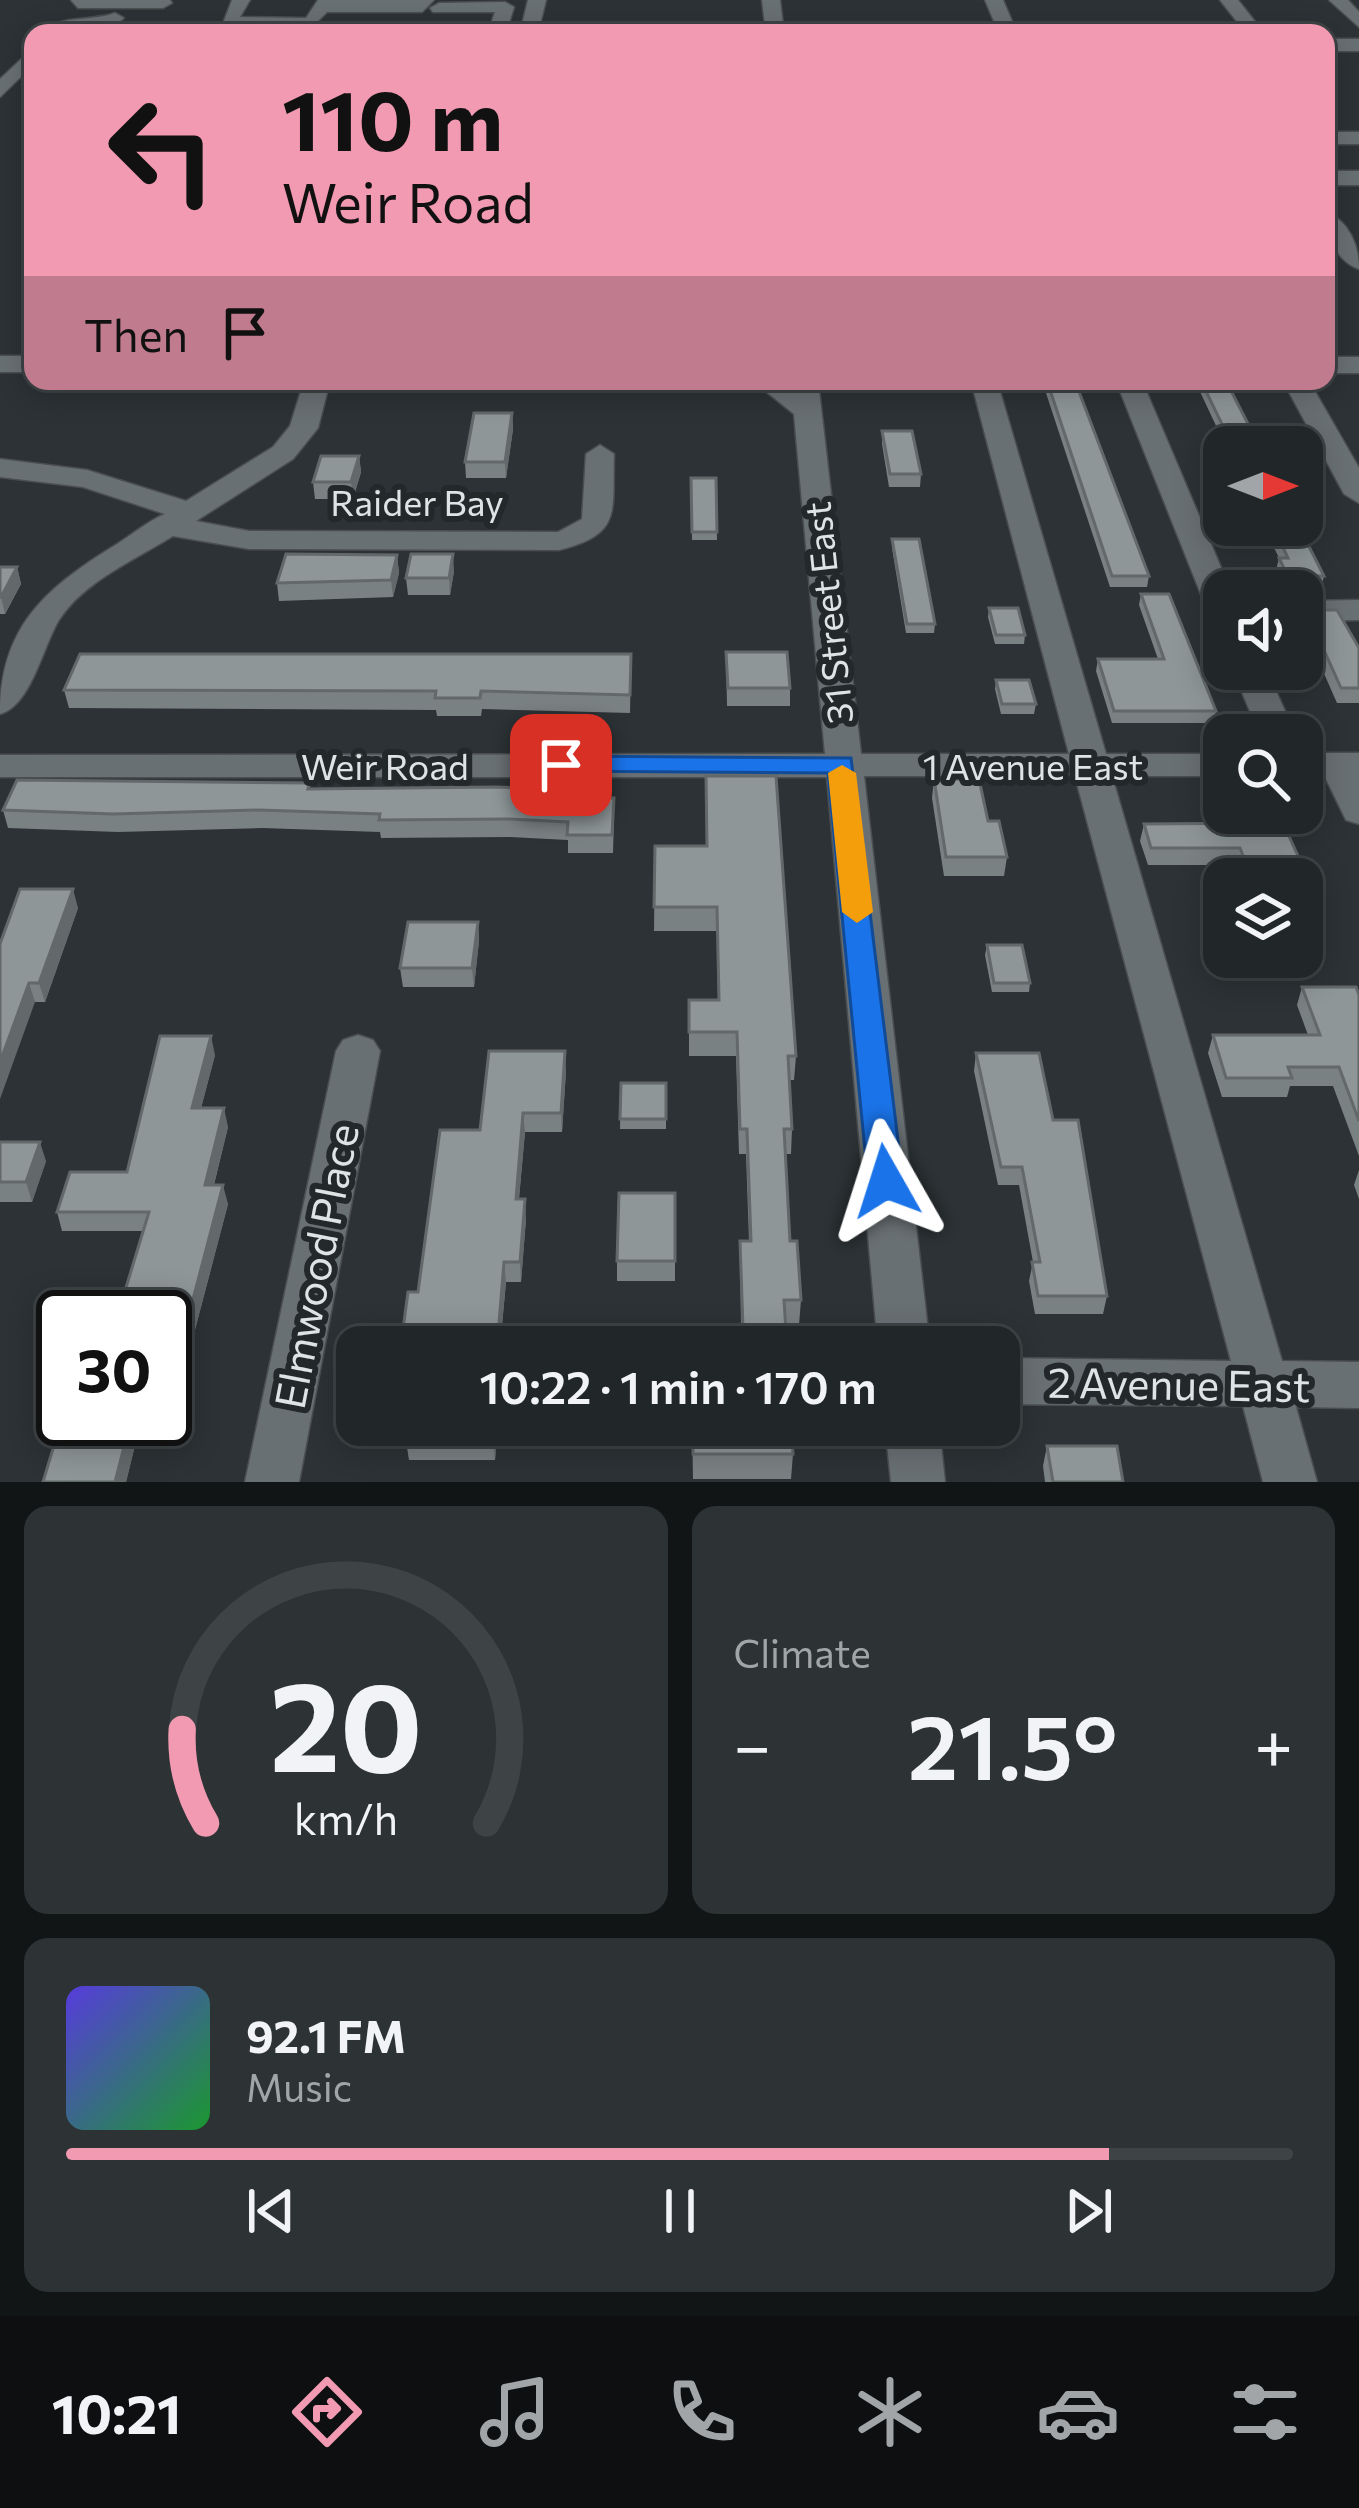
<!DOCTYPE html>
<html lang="en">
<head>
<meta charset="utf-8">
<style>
	body { margin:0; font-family:Commissioner,sans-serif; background:#2d3234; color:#f1f3f6; height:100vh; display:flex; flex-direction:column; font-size:45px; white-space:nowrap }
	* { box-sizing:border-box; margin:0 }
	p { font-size:39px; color:#a2a5a8 }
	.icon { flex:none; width:66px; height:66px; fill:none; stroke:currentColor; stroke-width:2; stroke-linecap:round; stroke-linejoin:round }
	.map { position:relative; height:1482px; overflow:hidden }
	.details { display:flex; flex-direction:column; gap:24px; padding:24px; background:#121516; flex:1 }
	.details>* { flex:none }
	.hud { position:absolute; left:24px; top:24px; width:1311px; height:366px; border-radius:24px; box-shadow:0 6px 30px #0003,0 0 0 3px #3e4345; background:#f19ab2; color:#111; overflow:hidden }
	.needle { width:78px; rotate:90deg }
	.tools { position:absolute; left:1203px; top:426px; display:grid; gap:24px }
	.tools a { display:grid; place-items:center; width:120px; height:120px; border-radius:24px; background:#212628; box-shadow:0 6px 30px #0003,0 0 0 3px #3e4345; font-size:60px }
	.speed { position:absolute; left:36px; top:1290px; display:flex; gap:24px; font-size:60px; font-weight:700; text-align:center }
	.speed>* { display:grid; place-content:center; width:156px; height:156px; border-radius:50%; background:#212628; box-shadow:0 6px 30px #0003,0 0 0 3px #3e4345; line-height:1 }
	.speed .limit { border:6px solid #111; border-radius:18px; background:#fff; color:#111 }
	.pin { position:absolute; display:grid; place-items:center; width:102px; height:102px; color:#fff; margin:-51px; border-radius:24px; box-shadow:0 6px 18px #0006 }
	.me { position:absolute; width:132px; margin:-66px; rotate:354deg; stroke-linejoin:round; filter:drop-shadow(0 0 9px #0008) }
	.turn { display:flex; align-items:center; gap:42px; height:252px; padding:0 60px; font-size:54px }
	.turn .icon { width:156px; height:156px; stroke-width:2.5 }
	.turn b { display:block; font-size:84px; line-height:102px }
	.then { display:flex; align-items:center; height:114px; padding:0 60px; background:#0003; gap:24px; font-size:45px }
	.big { font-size:90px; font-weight:600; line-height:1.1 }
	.details .widget { flex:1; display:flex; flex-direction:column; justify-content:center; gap:18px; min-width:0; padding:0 42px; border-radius:24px; background:#2d3234 }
	.details .dial { align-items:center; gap:0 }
	.dial svg { height:312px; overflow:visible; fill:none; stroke:#3e4345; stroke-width:7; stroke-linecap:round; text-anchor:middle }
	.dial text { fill:#f1f3f6; stroke:none }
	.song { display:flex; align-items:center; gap:36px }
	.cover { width:144px; height:144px; border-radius:18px; background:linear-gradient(135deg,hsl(250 70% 55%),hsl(130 70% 35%)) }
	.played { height:12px; border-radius:6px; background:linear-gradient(90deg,#f19ab2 85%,#3e4345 85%) }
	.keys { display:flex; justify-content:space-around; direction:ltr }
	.heat { display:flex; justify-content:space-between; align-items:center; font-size:66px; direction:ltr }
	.details .tiles { flex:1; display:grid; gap:24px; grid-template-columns:1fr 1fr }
	.widget:last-child { grid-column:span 2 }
	.trip { position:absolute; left:336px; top:1326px; width:684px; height:120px; border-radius:24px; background:#212628; box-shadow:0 6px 30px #0003,0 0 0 3px #3e4345; font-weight:600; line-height:120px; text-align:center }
	.menu { display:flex; height:192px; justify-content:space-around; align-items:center; background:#0d0f10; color:#a2a5a8 }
	.menu .icon { width:84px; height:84px }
	.menu .selected { color:#f19ab2 }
	.menu b { font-size:54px; color:#f1f3f6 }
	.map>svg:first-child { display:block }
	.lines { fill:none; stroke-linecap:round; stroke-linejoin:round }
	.minor-casing { stroke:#4a4e50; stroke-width:3 }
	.minor { fill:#697073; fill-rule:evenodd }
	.wall { fill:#7a8183 }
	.shaded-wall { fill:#63696a }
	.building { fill:#8e9698; stroke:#63696a; stroke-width:3 }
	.route { fill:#1a73e8; stroke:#114b97; stroke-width:3 }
	.slow { fill:#f59e0b }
	.labels { text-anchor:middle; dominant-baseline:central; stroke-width:12; stroke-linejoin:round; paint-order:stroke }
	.street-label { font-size:36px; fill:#dfe3e4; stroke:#23282b }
	.near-street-label { font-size:42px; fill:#dfe3e4; stroke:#23282b }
</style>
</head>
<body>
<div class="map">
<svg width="1359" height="1482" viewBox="0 0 1359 1482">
	<rect width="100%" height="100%" fill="#2c3235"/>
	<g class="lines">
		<g class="minor-casing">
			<g id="minor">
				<path d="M71 0H170L172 3 163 8H78Z"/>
				<path d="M232 0H250L240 17 306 18 318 0H434L422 12H327L311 28 222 26Z"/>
				<path d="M528 0H546L538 33H520Z"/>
				<path d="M762 0H780L784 33H766Z"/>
				<path d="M985 0H1003L1017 33H999Z"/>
				<path d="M1220 0H1238L1264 33H1246Z"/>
				<path d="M1329 0H1348L1359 12V27Z"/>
				<path d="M439 3 505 2 514 7 506 33H488L495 12H433L430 8Z"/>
				<path d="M115 13 124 18C107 34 68 39 48 27 65 16 94 21 115 13Z"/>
				<rect x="1326" y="39" width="33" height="12"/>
				<path d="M33 48V65L0 97V79Z"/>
				<rect x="1326" y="132" width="33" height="12"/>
				<rect x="1326" y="171" width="33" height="14"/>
				<path d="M1326 212C1349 221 1359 246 1359 269 1336 261 1326 235 1326 212Z"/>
				<rect x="0" y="356" width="33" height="16"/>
				<rect x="1326" y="357" width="33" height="16"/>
				<path d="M304 381H330L318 428 293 459 196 521 249 531 558 532 582 519 586 454 600 445 614 454C612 512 623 534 559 550L249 549 173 536C136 559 83 582 59 620 43 646 31 706 0 714 0 630 42 591 109 549 128 538 146 522 165 514L83 487 0 477V459L87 470 186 501 273 447 290 426Z"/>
				<path d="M753 381H784L792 387V381H818L861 754H1069L971 381H997L1106 754H1224V776H1112L1282 1361 1359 1362V1408L1296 1407 1317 1482H1263L1243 1406 999 1404V1358L1231 1361 1075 776H864L930 1347H878L827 777H0V755L825 754 794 414Z"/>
				<path d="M1116 381H1142L1231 591H1224V622L1208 612Z"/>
				<path d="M1283 381H1309L1359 468V503L1344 494Z"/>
				<path d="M1359 600V620L1302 621V601Z"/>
				<path d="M1232 669H1266L1296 735H1260Z"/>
				<path d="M1302 753H1359V824L1346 820 1324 775H1302Z"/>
				<path d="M358 1035 373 1040 380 1051 299 1482H245L336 1051 343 1040Z"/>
				<path d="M885 1425H939L945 1482H891Z"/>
			</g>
		</g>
		<use href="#minor" class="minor"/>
	</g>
	<g class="wall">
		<path d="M1042 381H1075L1149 576 1147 587H1110Z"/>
		<path d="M1195 381H1226L1260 447H1226Z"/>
		<path d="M512 413 513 429 506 478H466L465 462Z"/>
		<path d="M882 431 921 474 920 487H889L882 444Z"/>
		<path d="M359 456 361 472 353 499H315L313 482Z"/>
		<path d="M691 478H716L717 540H692Z"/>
		<path d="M1263 525H1302L1306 527 1304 536 1324 576 1319 596 1302 598V591H1286L1276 570 1279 558Z"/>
		<path d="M892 539 935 624 934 633H906L892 548Z"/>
		<path d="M397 555 399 573 393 597 279 601 277 583Z"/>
		<path d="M0 567H17L21 584 5 614H0Z"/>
		<path d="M454 571 450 595H408L406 578Z"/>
		<path d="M1141 594 1216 711 1214 723H1112L1096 671 1098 659H1158L1139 605Z"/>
		<path d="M989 608 1025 635 1024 644H995L988 617Z"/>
		<path d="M1306 610 1359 648V703H1337L1303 626Z"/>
		<path d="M726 652 790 688V706H727Z"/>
		<path d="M631 654 630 713 482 709 481 716H437L436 710 69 708 64 690Z"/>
		<path d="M996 680 1036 704 1034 714H1001L995 689Z"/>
		<path d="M934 779 988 821 1007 857 1004 876H944L932 798Z"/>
		<path d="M311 789H554L555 798 614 816 613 853H568V840L510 837 381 838 380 832 262 828 118 832 8 828 3 810Z"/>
		<path d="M1283 823 1314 891 1310 908H1302V879H1242L1236 865H1148L1140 841 1144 824Z"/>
		<path d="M655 846H707L796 1056 794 1080H789L792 1129 791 1154H785L790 1241 801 1300 799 1325 741 1328 740 1241H749L746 1154H739L736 1056H689V1000H718L717 931H654Z"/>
		<path d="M78 908 45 1002H35L0 944Z"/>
		<path d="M478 922 479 941 474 987H403L400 968Z"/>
		<path d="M987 945 1030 983 1029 992H992L985 955Z"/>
		<path d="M1302 987 1359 995V1156L1333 1086H1290L1287 1097H1222L1208 1053 1213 1035H1308L1297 1005Z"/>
		<path d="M976 1053 1107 1296 1103 1314H1035L1029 1281 1033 1262 1019 1185H998L974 1071Z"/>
		<path d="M215 1055 201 1108 228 1127 214 1185 228 1204 170 1425H140L126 1482H43L82 1432 86 1419H165V1317L143 1231H62L57 1212 127 1172Z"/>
		<path d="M566 1071 562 1132H525L519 1199 526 1219 521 1282H506L500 1347H401L418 1292 480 1130Z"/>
		<path d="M621 1083H666V1129H620Z"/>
		<path d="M0 1142 46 1161 32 1202H0Z"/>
		<path d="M1359 1170V1199L1354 1185Z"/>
		<path d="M675 1193V1281H617V1261Z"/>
		<path d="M409 1425H498L495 1460H409L406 1441Z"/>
		<path d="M692 1425 793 1454 791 1479H693Z"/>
		<path d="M1047 1446 1123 1482H1045L1043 1466Z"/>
	</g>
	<g class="shaded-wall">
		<path d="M512 413 513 429 506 478 505 462Z"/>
		<path d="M359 456 361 472 353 499 351 482Z"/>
		<path d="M453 554 454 571 450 595 449 578Z"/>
		<path d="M397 555 399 573 393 597 391 580Z"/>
		<path d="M17 567 21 584 5 614 1 597Z"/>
		<path d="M73 889 78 908 45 1002 39 983Z"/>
		<path d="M478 922 479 941 474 987 472 968Z"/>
		<path d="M29 983 35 1002 0 1099V1062Z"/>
		<path d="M211 1036 215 1055 196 1127 192 1108Z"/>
		<path d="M565 1051 566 1071 562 1132 561 1113Z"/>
		<path d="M224 1108 228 1127 209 1204 205 1185Z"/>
		<path d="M523 1113 525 1132 517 1219 516 1199Z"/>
		<path d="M40 1142 46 1161 32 1202 26 1182Z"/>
		<path d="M223 1185 228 1204 170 1425 165 1406Z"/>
		<path d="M525 1199 526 1219 521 1282 520 1262Z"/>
		<path d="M504 1262 506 1282 500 1347H497Z"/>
		<path d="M131 1419H138L140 1425 126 1482H115Z"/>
		<path d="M495 1425H498L495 1460 493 1441Z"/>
	</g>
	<g class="building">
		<path d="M1047 381H1075L1149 576H1112Z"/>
		<path d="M1201 381H1226L1260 447H1233Z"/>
		<path d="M474 413H512L505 462H465Z"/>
		<path d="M882 431H912L921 474H890Z"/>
		<path d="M321 456H359L351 482H313Z"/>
		<path d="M691 478H716L717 532H692Z"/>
		<path d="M1302 519 1306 527H1299L1324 576H1318L1322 584 1302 586 1301 591H1295L1279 558H1288L1272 525H1302Z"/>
		<path d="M892 539H919L935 624H907Z"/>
		<path d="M286 554 397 555 391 580 277 583Z"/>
		<path d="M411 554H453L449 578H406Z"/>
		<path d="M0 567H17L1 597H0Z"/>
		<path d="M1141 594H1169L1216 711H1114L1098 659H1164Z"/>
		<path d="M989 608H1018L1025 635H996Z"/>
		<path d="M1306 610H1337L1359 648V688H1341Z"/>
		<path d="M726 652H787L790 688H728Z"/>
		<path d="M80 654H631L630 695 481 691 480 698H435L436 691 64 690Z"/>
		<path d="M996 680H1029L1036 704H1002Z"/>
		<path d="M706 776H776L796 1056H788L792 1129H784L790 1241H797L801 1300H784L787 1347H692V1328H743L740 1241H751L747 1129H740L737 1032H689V1000H719L717 907H654L655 846H707Z"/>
		<path d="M934 779H979L988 821H999L1007 857H946Z"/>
		<path d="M17 780 310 783 308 789 496 787 554 789 553 798H614L612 835H567L568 822 509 819 379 820 380 814 259 810 113 814 3 810Z"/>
		<path d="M1283 823 1314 891H1302V879H1252L1240 848H1151L1144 824Z"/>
		<path d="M20 889H73L39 983H29L0 1062V944Z"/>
		<path d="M408 922H478L472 968H400Z"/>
		<path d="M987 945H1022L1030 983H994Z"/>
		<path d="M1302 987H1356L1359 995V1121L1339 1067H1288L1292 1078H1226L1213 1035H1320Z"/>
		<path d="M160 1036H211L192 1108H224L205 1185H223L165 1406V1317H117L149 1212H57L70 1172H127Z"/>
		<path d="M489 1051H565L561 1113H523L516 1199H525L520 1262H504L497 1347H418L419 1344H401L408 1292H418L440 1130H480Z"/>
		<path d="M976 1053H1039L1053 1120H1078L1107 1296H1038L1032 1262H1040L1022 1167H1001Z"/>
		<path d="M621 1083H666V1119H620Z"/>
		<path d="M0 1142H40L26 1182H0Z"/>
		<path d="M619 1193H675V1261H617Z"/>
		<path d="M86 1419H131L115 1482H43L58 1432H82Z"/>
		<path d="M409 1425H495L493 1441H406Z"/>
		<path d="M693 1425H791L793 1454H693Z"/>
		<path d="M1047 1446H1117L1123 1482H1053Z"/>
	</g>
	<path class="route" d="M561 756 851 758 903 1181 898 1191H873L868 1181 828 773 551 771V759Z"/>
	<path class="slow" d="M842 765 856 773 873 912 857 923 842 912 828 773Z"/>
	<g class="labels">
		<g class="street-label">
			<text x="417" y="501">Raider Bay</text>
			<text transform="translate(827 613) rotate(-96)">31 Street East</text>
			<text x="385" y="765">Weir Road</text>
			<text x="1033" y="765">1 Avenue East</text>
		</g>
		<g class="near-street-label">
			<text transform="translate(315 1266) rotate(-79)">Elmwood Place</text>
			<text transform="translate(1179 1383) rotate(1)">2 Avenue East</text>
		</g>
	</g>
</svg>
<div class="tools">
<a><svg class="needle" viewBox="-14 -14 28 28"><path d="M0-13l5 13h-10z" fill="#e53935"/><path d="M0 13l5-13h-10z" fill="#a2a5a8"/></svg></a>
<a><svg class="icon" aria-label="sound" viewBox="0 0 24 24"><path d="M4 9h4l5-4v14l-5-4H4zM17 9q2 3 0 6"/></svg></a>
<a><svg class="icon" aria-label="search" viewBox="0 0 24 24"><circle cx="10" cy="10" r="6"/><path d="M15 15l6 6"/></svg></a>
<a><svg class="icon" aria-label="layers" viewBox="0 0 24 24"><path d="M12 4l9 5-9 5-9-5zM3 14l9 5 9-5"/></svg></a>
</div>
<div class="speed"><div class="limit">30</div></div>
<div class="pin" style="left:561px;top:765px;background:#d93025"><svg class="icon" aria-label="arrive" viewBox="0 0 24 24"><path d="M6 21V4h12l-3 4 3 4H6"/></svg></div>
<svg class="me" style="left:886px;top:1181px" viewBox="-20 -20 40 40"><path d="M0-17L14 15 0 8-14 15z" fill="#1a73e8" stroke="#fff" stroke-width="4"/></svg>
<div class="trip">10:22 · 1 min · 170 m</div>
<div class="hud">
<div class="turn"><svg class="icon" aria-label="left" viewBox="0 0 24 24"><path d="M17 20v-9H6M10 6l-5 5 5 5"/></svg><div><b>110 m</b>Weir Road</div></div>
<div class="then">Then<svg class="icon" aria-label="arrive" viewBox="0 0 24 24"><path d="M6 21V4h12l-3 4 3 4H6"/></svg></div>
</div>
</div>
<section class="details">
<div class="tiles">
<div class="widget dial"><svg viewBox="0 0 100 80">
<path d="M14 69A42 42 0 1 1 86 69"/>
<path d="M14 69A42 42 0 0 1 8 45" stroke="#f19ab2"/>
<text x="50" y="56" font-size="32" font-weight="700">20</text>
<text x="50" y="72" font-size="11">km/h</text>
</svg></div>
<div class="widget"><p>Climate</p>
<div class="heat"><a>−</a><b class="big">21.5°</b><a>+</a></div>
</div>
<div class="widget">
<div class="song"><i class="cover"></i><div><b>92.1 FM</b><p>Music</p></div></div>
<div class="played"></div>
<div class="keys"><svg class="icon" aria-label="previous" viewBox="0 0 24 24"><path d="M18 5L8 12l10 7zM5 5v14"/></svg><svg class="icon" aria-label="pause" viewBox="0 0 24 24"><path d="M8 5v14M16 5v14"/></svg><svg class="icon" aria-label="next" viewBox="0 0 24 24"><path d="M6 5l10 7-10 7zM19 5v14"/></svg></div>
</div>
</div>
</section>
<nav class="menu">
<b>10:21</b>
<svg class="icon selected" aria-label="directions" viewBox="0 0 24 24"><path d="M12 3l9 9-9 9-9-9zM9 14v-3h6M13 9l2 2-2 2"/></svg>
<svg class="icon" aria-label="music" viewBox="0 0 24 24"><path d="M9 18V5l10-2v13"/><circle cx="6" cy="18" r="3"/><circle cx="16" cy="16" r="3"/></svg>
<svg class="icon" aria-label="phone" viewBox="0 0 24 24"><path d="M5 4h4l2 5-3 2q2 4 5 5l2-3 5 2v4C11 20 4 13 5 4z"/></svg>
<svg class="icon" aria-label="climate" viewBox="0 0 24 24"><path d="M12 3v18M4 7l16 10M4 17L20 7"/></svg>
<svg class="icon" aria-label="car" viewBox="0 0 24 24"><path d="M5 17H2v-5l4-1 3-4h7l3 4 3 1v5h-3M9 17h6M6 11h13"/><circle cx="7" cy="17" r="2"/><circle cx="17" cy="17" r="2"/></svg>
<svg class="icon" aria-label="filters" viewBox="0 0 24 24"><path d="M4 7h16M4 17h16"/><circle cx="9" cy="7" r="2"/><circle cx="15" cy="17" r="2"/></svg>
</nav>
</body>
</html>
